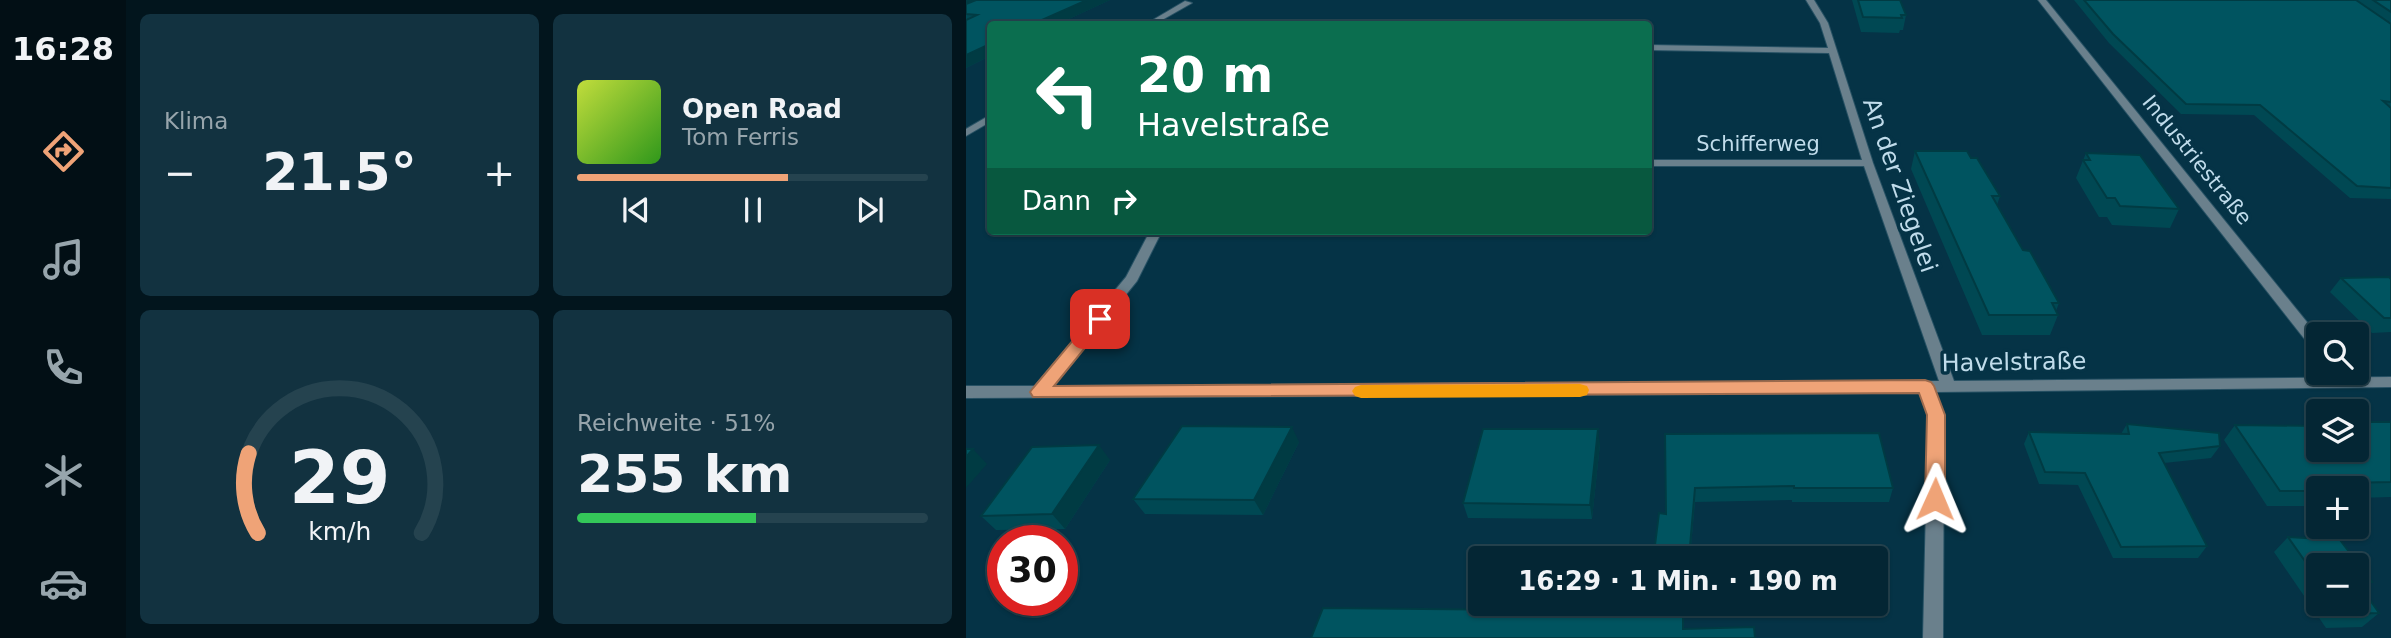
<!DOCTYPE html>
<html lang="de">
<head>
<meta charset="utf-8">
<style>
	body { margin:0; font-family:"DejaVu Sans",sans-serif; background:#123240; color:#f1f3f6; height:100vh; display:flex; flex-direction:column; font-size:26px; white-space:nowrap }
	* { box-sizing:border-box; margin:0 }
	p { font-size:23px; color:#97a5ac }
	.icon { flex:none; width:38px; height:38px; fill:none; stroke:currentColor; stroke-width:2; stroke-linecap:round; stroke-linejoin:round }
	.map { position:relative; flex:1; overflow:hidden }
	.drawer { display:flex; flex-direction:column; gap:14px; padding:14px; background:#02151d; width:840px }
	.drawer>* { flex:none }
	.top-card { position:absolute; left:21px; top:21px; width:665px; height:214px; border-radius:7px; box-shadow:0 2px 5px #0004,0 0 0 2px #25434f; background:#0b6e4f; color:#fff; overflow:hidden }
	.tools { position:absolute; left:1340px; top:322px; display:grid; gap:14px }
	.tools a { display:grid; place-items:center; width:63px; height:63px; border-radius:7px; background:#042634; box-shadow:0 2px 5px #0004,0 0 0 2px #25434f; font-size:35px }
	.speed { position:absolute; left:21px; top:525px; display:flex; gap:14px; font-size:35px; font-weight:700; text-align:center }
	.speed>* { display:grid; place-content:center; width:91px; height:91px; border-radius:50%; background:#042634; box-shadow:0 2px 5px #0004,0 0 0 2px #25434f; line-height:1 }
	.speed .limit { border:10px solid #d22; background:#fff; color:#111 }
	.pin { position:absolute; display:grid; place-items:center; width:60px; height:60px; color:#fff; margin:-30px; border-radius:14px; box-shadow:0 4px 10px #0006 }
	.me { position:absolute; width:77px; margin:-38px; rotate:1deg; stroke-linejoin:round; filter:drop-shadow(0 0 5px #0008) }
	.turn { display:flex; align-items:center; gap:24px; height:147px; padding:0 35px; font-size:32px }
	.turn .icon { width:91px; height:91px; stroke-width:2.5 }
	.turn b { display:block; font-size:49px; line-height:60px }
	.then { display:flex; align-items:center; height:66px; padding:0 35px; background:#0003; gap:14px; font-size:26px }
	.big { font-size:52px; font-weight:700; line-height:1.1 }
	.drawer .widget { flex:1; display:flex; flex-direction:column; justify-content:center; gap:10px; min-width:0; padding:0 24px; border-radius:10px; background:#123240 }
	.drawer .dial { align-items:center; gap:0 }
	.dial svg { height:182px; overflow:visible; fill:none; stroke:#25434f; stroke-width:7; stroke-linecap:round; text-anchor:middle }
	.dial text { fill:#f1f3f6; stroke:none }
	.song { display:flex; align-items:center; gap:21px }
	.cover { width:84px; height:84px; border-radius:10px; background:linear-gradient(135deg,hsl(70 70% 55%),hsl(110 70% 35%)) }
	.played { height:7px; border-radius:4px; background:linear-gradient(90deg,#efa377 60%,#25434f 60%) }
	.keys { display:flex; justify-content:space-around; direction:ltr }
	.heat { display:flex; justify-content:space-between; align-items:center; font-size:38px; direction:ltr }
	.charge { height:10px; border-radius:5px; background:linear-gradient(90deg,#34c759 51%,#25434f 0) }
	.drawer .tiles { flex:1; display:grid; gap:14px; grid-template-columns:repeat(2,1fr) }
	.trip { position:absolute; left:502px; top:546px; width:420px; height:70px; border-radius:7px; background:#042634; box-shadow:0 2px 5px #0004,0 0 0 2px #25434f; font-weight:700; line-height:70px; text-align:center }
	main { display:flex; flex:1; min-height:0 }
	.dock { display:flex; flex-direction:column; width:126px; justify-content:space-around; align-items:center; background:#020f15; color:#97a5ac }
	.dock .icon { width:49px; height:49px }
	.dock .selected { color:#efa377 }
	.dock b { font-size:32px; color:#f1f3f6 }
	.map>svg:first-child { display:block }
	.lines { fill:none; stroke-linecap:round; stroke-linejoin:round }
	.service-casing { stroke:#275164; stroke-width:2 }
	.minor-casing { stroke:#275164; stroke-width:2 }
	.service { fill:#6a808c; fill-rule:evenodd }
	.minor { fill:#6a808c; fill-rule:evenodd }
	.wall { fill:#004853; fill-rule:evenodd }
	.shaded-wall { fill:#003b43 }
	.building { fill:#005460; stroke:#003b43; stroke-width:2 }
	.route { fill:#efa377; stroke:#9b6a4d; stroke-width:2 }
	.slow { fill:#f59e0b }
	.labels { text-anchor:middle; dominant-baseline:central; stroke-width:7; stroke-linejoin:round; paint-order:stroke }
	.far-street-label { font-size:21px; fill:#c0dceb; stroke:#053346 }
	.street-label { font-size:24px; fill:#c0dceb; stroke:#053346 }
</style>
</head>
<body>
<main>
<nav class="dock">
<b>16:28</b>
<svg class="icon selected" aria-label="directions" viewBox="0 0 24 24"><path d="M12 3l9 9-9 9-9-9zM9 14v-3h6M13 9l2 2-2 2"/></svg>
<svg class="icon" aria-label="music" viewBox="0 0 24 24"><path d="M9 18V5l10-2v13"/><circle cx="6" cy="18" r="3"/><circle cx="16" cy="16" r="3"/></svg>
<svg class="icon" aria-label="phone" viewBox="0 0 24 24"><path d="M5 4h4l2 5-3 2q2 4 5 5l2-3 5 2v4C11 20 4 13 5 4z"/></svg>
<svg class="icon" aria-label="climate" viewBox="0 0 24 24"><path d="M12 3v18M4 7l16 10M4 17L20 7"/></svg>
<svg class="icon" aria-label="car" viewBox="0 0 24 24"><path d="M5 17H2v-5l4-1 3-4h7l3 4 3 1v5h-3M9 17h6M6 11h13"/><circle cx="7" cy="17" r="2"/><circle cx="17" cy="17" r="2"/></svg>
</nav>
<section class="drawer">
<div class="tiles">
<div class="widget"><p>Klima</p>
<div class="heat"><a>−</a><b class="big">21.5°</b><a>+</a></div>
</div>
<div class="widget">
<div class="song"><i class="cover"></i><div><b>Open Road</b><p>Tom Ferris</p></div></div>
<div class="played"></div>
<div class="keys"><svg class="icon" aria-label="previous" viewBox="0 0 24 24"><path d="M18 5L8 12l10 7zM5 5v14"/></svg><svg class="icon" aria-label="pause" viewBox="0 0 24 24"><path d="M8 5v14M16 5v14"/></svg><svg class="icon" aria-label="next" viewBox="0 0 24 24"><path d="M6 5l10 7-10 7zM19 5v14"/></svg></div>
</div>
<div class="widget dial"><svg viewBox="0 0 100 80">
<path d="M14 69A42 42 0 1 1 86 69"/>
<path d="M14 69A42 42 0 0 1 10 34" stroke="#efa377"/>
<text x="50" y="56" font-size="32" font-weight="700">29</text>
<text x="50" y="72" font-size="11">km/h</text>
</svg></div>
<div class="widget"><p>Reichweite · 51%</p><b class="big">255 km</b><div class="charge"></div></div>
</div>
</section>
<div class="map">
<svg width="1425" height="638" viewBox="0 0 1425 638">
	<rect width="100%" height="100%" fill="#053346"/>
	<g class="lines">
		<g class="service-casing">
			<g id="service">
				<path d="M219 1 226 3 189 24H180Z"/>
				<path d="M24 115V122L0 136V129Z"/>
			</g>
		</g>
		<g class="minor-casing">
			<g id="minor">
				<path d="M840 0H848L862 23 907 163 988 381 1425 377V387L969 392 978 415 977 638H957L962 415 954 393 0 398V386H69L160 277 184 231H196L171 281 86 386 973 381 898 166H682V160H896L863 53 682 50V45L862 48 854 23Z"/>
				<path d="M1072 0H1080L1353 337V352L1348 351Z"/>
			</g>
		</g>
		<use href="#service" class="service"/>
		<use href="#minor" class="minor"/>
	</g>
	<g class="wall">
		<path d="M0 0H144L92 24H24V56L0 68Z"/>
		<path d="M886 0H934L940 15 937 30H934L933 33 895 32Z"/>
		<path d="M1108 0H1425V199L1384 198 1288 115 1215 114 1143 43Z"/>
		<path d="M949 151 1034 196 1031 205 1057 250 1093 303 1090 311 1092 315 1084 335H1016L945 169Z"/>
		<path d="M1120 153 1213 209 1204 228 1146 225 1141 217H1133L1110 178Z"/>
		<path d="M1375 278 1425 279V332L1406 333 1364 292Z"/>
		<path d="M1425 422V497L1391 498V488H1353V506H1301L1258 440 1269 425 1353 450Z"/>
		<path d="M1161 424 1254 446 1245 458 1198 463 1241 546 1232 558H1147L1112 485 1073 484 1058 444 1063 432 1155 434Z"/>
		<path d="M699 434 927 488 923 502H826V500L729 502 724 558H690L689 545 700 514Z"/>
		<path d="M333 442 297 515 179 514 167 499Z"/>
		<path d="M634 444 626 519 502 518 497 503Z"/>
		<path d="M144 460 99 529 30 530 15 516Z"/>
		<path d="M1322 537 1406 582 1397 590 1413 613 1396 627 1360 628 1308 552ZM1353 565 1391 604H1353Z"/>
	</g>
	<g class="shaded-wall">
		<path d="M0 0H14L0 6Z"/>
		<path d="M121 0H144L92 24H67Z"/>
		<path d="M24 44V56L0 68V55Z"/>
		<path d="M326 427 333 442 297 515 288 500Z"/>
		<path d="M632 429 634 444 626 519 624 505Z"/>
		<path d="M133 445 144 460 99 529 86 514Z"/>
		<path d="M7 449 21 464 0 488V457Z"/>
		<path d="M729 488 724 558H723Z"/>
	</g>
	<g class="building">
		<path d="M10 0H121L67 24H24V44L0 55V20L11 15 0 14V4Z"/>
		<path d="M892 0H934L940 15H935L936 18 897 17Z"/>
		<path d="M1118 0H1390L1425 24V102L1417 101 1425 108V188L1391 186 1294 105 1220 104 1147 34Z"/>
		<path d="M1407 0H1425V12Z"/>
		<path d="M949 151H1001L1005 158H1011L1034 196H1026L1057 250 1064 251 1093 303H1086L1092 315H1023Z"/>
		<path d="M1120 153 1174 155 1213 209 1154 206 1149 198H1141L1117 160H1124Z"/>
		<path d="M1423 277 1425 279V318H1418L1375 278Z"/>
		<path d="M1391 422H1425V482L1381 483 1386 488H1353V491H1314L1269 425 1353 426V450H1391Z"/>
		<path d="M1161 424 1253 433 1254 446 1193 453 1241 546 1155 547 1119 473 1079 472 1063 432 1163 434Z"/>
		<path d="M216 426 326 427 288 500 167 499Z"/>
		<path d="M517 429H632L624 505 497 503Z"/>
		<path d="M913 433 927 488H828V486L729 488 723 558H701V545H689L693 513 700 514 699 434Z"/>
		<path d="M133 445 86 514 15 516 66 447Z"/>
		<path d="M0 449H7L0 457Z"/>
		<path d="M1322 537 1374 540 1406 582 1393 584 1413 613 1376 614 1369 604H1391V565H1353V581Z"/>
		<path d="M717 606V629L788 627 789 638H345L357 608 681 611V607Z"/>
	</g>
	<path class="route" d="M134 313 140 315 142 319 140 322 88 386 959 380 965 382 968 386 979 415V499L976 505 969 507 962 505 959 499 961 415 953 393 67 397 64 392 67 388 128 315Z"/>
	<path class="slow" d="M614 384 621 386 623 390 621 395 614 397 395 398 389 396 386 391 389 387 395 385Z"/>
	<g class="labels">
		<g class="far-street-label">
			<text x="792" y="144">Schifferweg</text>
			<text transform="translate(1231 160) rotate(51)">Industriestraße</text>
		</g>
		<g class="street-label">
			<text transform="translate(934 185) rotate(71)">An der Ziegelei</text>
			<text transform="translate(1048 362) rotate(-1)">Havelstraße</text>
		</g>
	</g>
</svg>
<div class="tools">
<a><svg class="icon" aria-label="search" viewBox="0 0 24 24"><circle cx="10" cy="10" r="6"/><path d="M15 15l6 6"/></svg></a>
<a><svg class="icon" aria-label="layers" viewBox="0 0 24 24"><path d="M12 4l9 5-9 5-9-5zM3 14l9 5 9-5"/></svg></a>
<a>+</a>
<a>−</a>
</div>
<div class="speed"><div class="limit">30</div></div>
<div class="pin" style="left:134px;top:319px;background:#d93025"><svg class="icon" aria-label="arrive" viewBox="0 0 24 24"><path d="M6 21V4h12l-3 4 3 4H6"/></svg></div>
<svg class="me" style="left:969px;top:499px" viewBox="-20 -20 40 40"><path d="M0-17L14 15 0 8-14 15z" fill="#efa377" stroke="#fff" stroke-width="4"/></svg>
<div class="trip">16:29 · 1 Min. · 190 m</div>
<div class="top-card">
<div class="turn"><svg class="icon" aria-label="left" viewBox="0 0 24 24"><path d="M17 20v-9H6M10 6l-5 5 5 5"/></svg><div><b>20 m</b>Havelstraße</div></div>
<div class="then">Dann<svg class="icon" aria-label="right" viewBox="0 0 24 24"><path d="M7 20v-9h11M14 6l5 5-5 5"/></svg></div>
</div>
</div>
</main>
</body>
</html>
